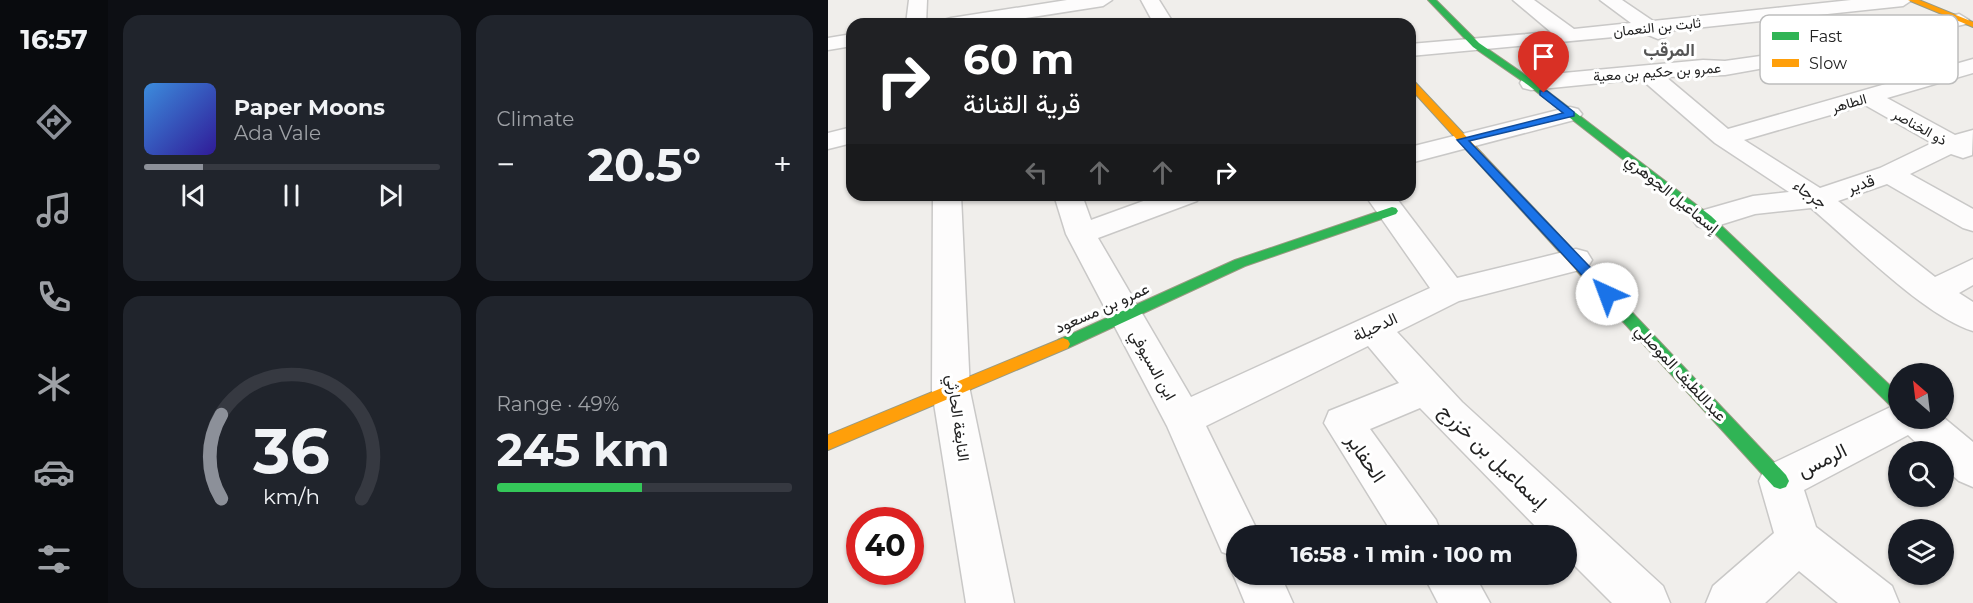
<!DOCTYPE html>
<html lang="en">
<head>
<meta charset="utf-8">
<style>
	body { margin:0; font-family:Montserrat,Vazirmatn,sans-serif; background:#20242c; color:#f1f3f6; height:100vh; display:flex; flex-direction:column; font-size:22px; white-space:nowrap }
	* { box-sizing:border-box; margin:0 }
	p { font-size:20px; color:#9ea1a6 }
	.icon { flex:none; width:33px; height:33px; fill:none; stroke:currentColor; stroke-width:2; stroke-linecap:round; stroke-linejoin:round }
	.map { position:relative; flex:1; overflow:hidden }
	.panel { display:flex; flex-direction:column; gap:15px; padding:15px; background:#0d0f14; width:720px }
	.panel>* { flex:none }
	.guide { position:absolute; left:18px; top:18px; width:570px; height:183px; border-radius:18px; box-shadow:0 2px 4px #0004; background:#202124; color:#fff; overflow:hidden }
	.needle { width:39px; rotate:332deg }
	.controls { position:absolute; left:1060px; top:363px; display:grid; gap:12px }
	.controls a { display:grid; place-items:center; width:66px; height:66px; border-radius:50%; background:#171b24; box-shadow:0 2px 4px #0004; font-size:30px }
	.speed { position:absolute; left:18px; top:507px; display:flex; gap:12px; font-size:30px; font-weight:700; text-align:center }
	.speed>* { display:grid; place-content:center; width:78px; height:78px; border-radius:50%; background:#171b24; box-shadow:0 2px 4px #0004; line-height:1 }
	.speed .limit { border:9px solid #d22; background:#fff; color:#111 }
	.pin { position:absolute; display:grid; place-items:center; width:51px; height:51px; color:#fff; margin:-62px -26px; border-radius:50% 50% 50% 0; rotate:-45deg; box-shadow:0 0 6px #0007 }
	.pin .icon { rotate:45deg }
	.me { position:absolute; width:66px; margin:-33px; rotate:317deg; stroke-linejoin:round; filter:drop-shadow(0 0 4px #0008) }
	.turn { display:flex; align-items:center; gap:21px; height:126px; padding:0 18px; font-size:27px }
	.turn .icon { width:78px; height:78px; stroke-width:2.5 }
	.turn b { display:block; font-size:42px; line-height:51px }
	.lanes { display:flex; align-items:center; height:57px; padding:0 18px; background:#0003; justify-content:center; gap:30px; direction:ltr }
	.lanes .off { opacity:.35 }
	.big { font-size:45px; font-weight:700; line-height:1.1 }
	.panel .widget { flex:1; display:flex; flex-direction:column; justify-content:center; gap:9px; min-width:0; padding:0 21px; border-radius:18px; background:#20242c }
	.panel .dial { align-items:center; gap:0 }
	.dial svg { height:156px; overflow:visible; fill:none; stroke:#363941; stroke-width:7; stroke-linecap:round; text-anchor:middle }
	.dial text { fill:#f1f3f6; stroke:none }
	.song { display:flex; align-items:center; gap:18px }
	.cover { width:72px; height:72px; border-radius:9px; background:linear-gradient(135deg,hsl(210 70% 55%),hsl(250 70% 35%)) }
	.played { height:6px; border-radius:3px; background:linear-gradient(90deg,#8c9099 20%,#363941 20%) }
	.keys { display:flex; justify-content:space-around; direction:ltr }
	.heat { display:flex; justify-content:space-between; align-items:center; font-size:33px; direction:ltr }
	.charge { height:9px; border-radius:4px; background:linear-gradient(90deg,#34c759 49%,#363941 0) }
	.panel .tiles { flex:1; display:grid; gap:15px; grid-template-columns:repeat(2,1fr) }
	.trip { position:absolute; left:398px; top:525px; width:351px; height:60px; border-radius:30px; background:#171b24; box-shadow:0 2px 4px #0004; font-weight:700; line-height:60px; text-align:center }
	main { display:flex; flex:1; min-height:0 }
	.tabs { display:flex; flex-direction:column; width:108px; justify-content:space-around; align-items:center; background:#090b0e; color:#9ea1a6 }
	.tabs .icon { width:42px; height:42px }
	.tabs .current { color:#8c9099 }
	.tabs b { font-size:27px; color:#f1f3f6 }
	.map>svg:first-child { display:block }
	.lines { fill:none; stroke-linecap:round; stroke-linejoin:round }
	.street-casing { stroke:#c9c8c7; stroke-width:3 }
	.fast-casing { stroke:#999a82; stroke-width:2 }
	.slow-casing { stroke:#999a82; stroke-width:2 }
	.street { fill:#fdfcfc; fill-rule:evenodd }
	.fast { fill:#30b455; fill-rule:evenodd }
	.slow { fill:#ff9f0a; fill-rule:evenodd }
	.route { fill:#1a73e8; stroke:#114b97; stroke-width:1.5 }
	.labels { text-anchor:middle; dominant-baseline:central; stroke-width:6; stroke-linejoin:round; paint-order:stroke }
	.far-street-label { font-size:14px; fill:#222; stroke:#fff }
	.street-label { font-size:16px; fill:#222; stroke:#fff }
	.far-district-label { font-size:18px; font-weight:bold; fill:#555; stroke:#fff }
	.near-street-label { font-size:20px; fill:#222; stroke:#fff }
	.key { fill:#fff; stroke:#bdbdbd; stroke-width:1.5 }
	.key-label { font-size:16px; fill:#222 }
</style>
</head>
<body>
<main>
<nav class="tabs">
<b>16:57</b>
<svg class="icon current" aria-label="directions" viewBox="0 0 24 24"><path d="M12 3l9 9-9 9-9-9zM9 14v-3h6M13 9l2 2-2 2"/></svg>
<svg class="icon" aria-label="music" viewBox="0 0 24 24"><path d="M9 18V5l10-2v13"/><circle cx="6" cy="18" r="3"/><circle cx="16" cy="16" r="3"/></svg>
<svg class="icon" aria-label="phone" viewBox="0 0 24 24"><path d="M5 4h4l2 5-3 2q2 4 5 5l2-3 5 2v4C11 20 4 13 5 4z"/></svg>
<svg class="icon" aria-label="climate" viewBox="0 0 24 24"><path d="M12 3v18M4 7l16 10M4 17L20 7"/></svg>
<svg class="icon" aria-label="car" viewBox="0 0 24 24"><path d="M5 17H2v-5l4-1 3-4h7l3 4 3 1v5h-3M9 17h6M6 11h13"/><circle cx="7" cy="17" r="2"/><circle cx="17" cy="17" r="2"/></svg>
<svg class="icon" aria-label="filters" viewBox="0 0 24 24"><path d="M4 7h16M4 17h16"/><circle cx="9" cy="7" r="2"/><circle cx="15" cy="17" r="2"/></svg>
</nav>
<section class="panel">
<div class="tiles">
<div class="widget">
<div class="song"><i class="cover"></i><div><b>Paper Moons</b><p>Ada Vale</p></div></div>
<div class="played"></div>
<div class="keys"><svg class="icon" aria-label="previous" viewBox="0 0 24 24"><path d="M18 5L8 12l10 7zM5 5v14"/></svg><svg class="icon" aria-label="pause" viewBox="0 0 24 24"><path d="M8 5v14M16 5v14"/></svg><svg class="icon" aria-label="next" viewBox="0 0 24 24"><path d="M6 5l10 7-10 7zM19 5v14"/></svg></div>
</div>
<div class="widget"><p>Climate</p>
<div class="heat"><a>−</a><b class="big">20.5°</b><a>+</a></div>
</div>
<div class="widget dial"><svg viewBox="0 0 100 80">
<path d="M14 69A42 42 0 1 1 86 69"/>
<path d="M14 69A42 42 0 0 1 14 26" stroke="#8c9099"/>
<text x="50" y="56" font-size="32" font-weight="700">36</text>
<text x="50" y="72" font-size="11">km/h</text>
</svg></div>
<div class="widget"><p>Range · 49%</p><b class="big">245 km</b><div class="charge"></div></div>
</div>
</section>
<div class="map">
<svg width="1145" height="603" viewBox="0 0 1145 603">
	<rect width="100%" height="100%" fill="#f0eeeb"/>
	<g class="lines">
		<g class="street-casing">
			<g id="street">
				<path d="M81 0H99L98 24H78Z"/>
				<path d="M239 0H284L275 6 160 24H113L116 20 123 18Z"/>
				<path d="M313 0H331L346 24H326Z"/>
				<path d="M685 0H706L746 29 803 23 772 0H794L825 21 1023 0H1084L1075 6 839 31 837 37 830 39 818 34 582 56V44L723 32Z"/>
				<path d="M1131 14 1141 20 1138 24 953 65 897 75 838 77 900 129 1145 59V73L1059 98 1127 135 1145 130 1144 155 1135 158 1123 154 1082 174 1145 209V231L1135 228 1059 184 1010 201 1107 277 1145 259V285L1131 293 1145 302V331C1096 316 1024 242 983 208L927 214 879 229 869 226 864 219 869 212 925 196 961 192 887 143 813 79 703 90 695 88 692 83 695 78 703 76 875 60 897 61 953 53ZM1037 105 1104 143 1052 168 992 188 916 140Z"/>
				<path d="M24 34V46L0 50V38Z"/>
				<path d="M742 107 750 109 754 114 750 119 582 163V147Z"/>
				<path d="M24 127V143L0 149V133Z"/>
				<path d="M105 195H133L142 391 186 603H138L104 391Z"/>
				<path d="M226 195H254L263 220 332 195H373L369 201 270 238 363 397 602 288 537 195H566L629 278 748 249 759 252 764 260 759 268 631 301 569 332 634 402 835 586 842 603H784L738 557V536H717L592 408 542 429 608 520 614 536H566L496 423 501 411 571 383 540 346 378 426 432 536H408V557L394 552 339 426 238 234Z"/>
				<path d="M1071 403V418H1116L1145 442V487L1131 481 1116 468V452H1098L1080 435 976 490 988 527 1064 586 1071 603H1010L971 571 937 603H878L885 586 946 533 931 481 937 467Z"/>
				<path d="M408 567V574H452L465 603H417L405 574Z"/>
				<path d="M595 574H646L662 603H610Z"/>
			</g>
		</g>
		<g class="fast-casing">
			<g id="fast">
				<path d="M600 0H608L651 43 706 81 883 216 1071 394V411L1066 409 875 222 700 85 645 47Z"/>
				<path d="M564 207 568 208 570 211 568 214 417 266 240 348H230L228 344 230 340 407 260Z"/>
				<path d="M793 305 798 306 958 475 961 481 958 487 952 489 946 487 788 314 786 310 788 306Z"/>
			</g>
		</g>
		<g class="slow-casing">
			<g id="slow">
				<path d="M1080 0H1091L1145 22V27Z"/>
				<path d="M582 79 585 80 798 306 800 310 798 314H788L582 88Z"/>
				<path d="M235 338 240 340 242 344 240 348 0 450V435Z"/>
			</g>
		</g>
		<use href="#street" class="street"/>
		<use href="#fast" class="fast"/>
		<use href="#slow" class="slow"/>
	</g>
	<path class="route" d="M712 91H719L746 112V116L641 141 784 290V297H774L629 140 735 113 712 95Z"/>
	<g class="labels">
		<g class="far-street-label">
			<text transform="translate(829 27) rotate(-6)">ثابت بن النعمان</text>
			<text transform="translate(829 72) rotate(-4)">عمرو بن حكيم بن معية</text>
			<text transform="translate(1021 103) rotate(-16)">الطاهر</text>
			<text transform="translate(1092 127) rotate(29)">ذو الخناصر</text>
		</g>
		<g class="street-label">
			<text transform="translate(1033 184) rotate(-18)">قدير</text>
			<text transform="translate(844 194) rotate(39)">إسماعيل الجوهري</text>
			<text transform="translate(982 194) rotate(35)">جرجاء</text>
			<text transform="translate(274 308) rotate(-24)">عمرو بن مسعود</text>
			<text transform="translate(547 327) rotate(-25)">الدحيلة</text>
			<text transform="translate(325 365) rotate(61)">ابن السيوفي</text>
			<text transform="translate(853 373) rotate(47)">عبداللطيف الموصلي</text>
			<text transform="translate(130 418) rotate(82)">النابغة الحارثي</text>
		</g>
		<g class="far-district-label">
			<text x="841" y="50">المرقب</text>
		</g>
		<g class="near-street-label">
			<text transform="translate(665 456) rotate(44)">إسماعيل بن خزرج</text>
			<text transform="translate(538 458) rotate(56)">الحفاير</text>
			<text transform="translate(994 460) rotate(-26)">الرمس</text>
		</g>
	</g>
	<rect x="932" y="15" width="198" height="69" rx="9" class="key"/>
	<rect x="944" y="32" width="27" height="8" fill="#30b455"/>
	<rect x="944" y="59" width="27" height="8" fill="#ff9f0a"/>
	<g class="key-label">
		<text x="981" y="42">Fast</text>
		<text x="981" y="69">Slow</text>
	</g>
</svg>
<div class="controls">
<a><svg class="needle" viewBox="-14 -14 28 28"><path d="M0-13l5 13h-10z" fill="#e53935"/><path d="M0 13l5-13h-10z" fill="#9ea1a6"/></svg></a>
<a><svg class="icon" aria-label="search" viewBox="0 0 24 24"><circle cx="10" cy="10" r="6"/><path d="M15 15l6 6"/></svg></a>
<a><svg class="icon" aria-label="layers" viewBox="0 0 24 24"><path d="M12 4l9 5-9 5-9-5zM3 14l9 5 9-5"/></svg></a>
</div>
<div class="speed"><div class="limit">40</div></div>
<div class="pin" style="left:716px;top:93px;background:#d93025"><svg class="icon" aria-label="arrive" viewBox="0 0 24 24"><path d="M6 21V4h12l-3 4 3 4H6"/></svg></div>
<svg class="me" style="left:779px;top:294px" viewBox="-20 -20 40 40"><circle r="19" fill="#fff"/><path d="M0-13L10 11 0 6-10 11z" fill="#1a73e8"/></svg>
<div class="trip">16:58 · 1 min · 100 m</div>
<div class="guide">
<div class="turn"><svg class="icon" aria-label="right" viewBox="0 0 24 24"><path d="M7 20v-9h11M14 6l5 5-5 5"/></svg><div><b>60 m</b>قرية القنانة</div></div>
<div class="lanes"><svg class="icon off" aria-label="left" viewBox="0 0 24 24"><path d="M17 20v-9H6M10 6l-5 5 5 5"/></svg><svg class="icon off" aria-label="ahead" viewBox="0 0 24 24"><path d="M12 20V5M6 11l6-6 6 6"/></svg><svg class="icon off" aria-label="ahead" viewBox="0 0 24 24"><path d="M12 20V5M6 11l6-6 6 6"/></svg><svg class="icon" aria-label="right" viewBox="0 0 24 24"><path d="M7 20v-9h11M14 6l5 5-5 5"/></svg></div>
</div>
</div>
</main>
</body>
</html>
